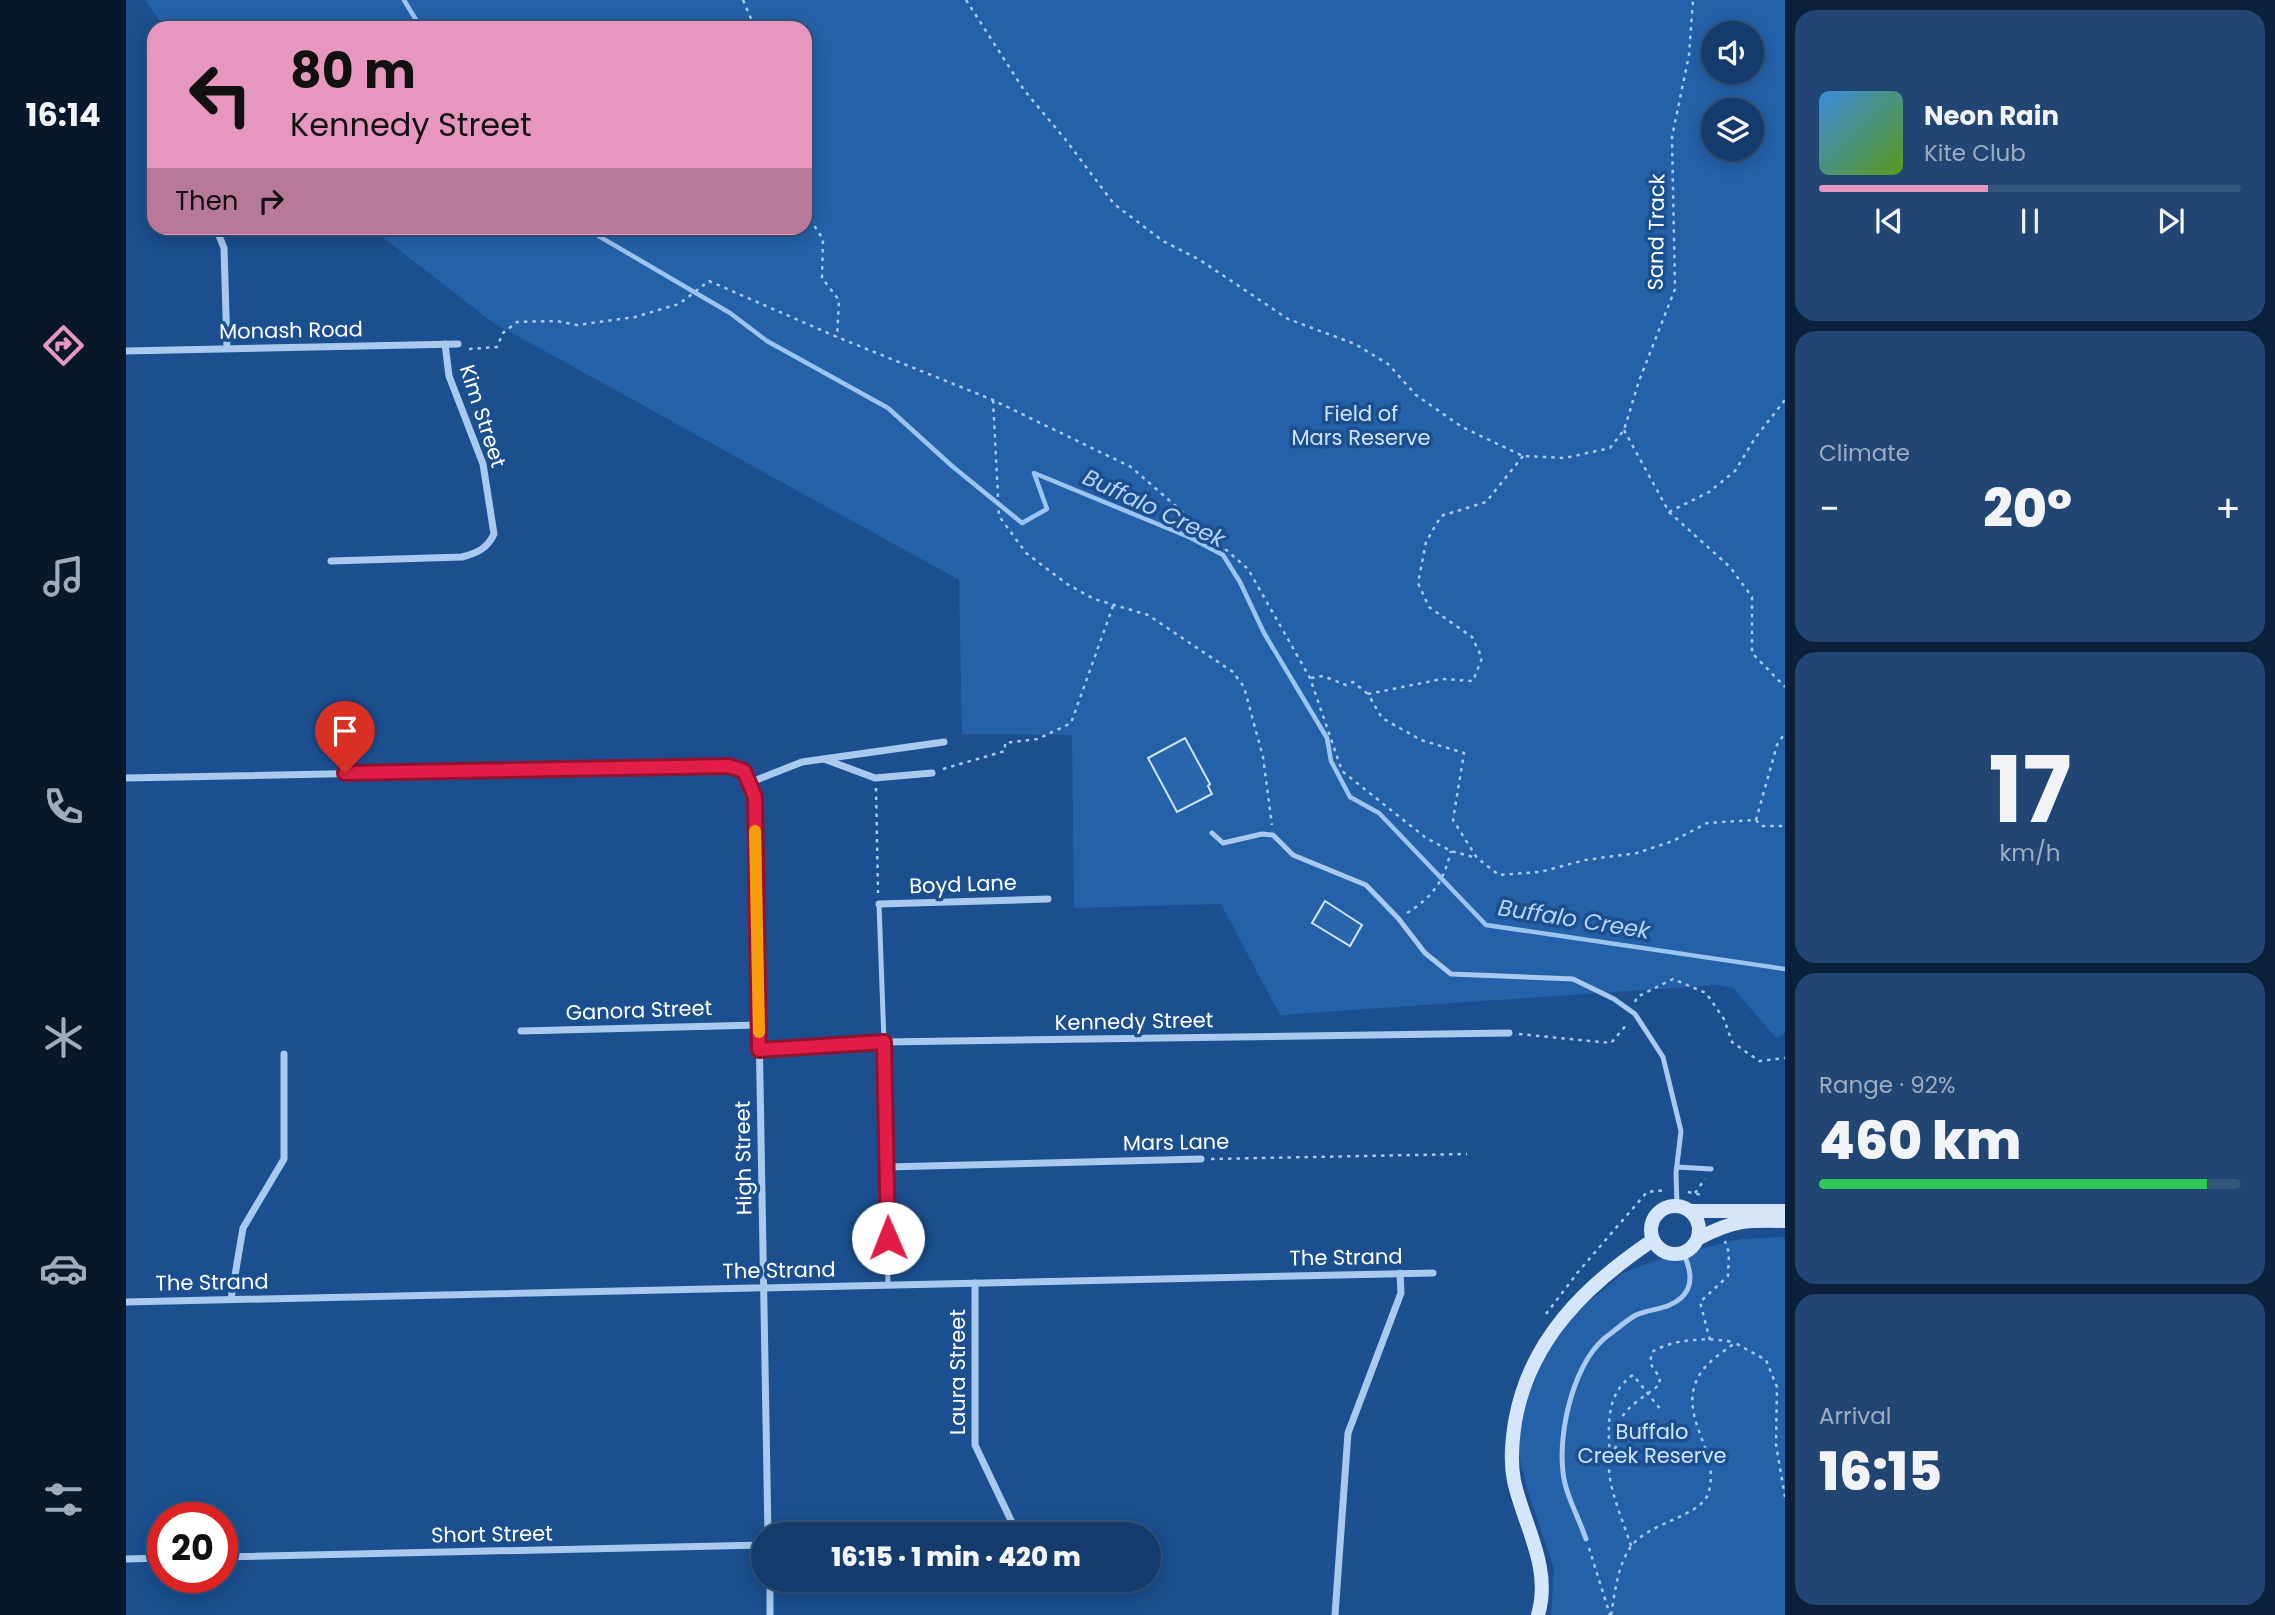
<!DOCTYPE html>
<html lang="en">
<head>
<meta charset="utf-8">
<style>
	body { margin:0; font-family:Poppins,sans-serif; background:#214673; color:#f1f3f6; height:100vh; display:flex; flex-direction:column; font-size:26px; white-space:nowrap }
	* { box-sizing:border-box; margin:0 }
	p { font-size:23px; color:#9dadc1 }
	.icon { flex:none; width:38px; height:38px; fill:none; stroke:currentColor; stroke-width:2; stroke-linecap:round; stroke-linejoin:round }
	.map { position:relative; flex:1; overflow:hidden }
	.sheet { display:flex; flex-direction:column; gap:10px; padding:10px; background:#0b203b; width:490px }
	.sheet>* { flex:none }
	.banner { position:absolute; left:21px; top:21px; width:665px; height:214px; border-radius:21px; box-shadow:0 4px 18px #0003,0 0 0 2px #33557e; background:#e797bd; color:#111; overflow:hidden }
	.buttons { position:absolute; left:1575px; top:21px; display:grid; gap:14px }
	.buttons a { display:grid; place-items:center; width:63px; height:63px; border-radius:50%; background:#143b6b; box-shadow:0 4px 18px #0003,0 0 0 2px #33557e; font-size:35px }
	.speed { position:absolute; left:21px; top:1502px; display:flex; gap:14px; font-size:35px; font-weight:700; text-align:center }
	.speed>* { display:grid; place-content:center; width:91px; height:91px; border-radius:50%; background:#143b6b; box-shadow:0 4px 18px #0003,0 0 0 2px #33557e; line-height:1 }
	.speed .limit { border:10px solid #d22; background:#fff; color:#111 }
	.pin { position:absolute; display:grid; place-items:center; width:60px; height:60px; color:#fff; margin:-72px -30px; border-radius:50% 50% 50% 0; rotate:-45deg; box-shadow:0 0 7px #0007 }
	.pin .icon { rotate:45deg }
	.me { position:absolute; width:77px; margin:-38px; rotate:359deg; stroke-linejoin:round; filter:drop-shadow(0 0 5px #0008) }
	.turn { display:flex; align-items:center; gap:24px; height:147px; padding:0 28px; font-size:32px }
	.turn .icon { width:91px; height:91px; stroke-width:2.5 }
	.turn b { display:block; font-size:49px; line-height:60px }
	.then { display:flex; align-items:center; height:66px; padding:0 28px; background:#0003; gap:14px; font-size:26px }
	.big { font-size:52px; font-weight:800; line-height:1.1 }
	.sheet .card { flex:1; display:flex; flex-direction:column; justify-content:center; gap:10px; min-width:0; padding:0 24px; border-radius:21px; background:#214673 }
	.sheet .dial { align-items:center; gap:0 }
	.dial b { font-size:91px; line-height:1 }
	.song { display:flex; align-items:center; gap:21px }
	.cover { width:84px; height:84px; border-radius:10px; background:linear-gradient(135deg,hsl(210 70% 55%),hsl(90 70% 35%)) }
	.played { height:7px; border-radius:4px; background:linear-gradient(90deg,#e797bd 40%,#33557e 40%) }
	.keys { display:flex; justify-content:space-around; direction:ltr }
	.heat { display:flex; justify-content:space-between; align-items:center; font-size:38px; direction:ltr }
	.charge { height:10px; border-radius:5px; background:linear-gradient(90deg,#34c759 92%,#33557e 0) }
	.trip { position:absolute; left:625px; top:1522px; width:410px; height:70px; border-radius:35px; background:#143b6b; box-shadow:0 4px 18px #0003,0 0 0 2px #33557e; font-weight:800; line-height:70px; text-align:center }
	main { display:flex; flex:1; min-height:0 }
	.dock { display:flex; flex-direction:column; width:126px; justify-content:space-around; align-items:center; background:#08182b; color:#9dadc1 }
	.dock .icon { width:49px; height:49px }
	.dock .current { color:#e797bd }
	.dock b { font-size:32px; color:#f1f3f6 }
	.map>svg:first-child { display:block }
	.green { fill:#2461a8; fill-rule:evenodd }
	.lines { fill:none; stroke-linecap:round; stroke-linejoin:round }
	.stream { stroke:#9cc4f0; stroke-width:4.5 }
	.building { fill:#2a66ad; stroke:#cfe3fa; stroke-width:2 }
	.path { stroke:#a9c9ee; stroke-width:2.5; stroke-dasharray:3.5 5; stroke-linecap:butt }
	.lane { stroke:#a9c9ee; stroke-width:5 }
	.street { stroke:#a9c9ee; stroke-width:7 }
	.secondary { stroke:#d6e6fa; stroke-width:14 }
	.route-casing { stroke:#92132f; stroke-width:18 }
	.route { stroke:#e11d48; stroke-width:12 }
	.slow { stroke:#f59e0b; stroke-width:12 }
	.labels { text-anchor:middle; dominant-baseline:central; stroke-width:7; stroke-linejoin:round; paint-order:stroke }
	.street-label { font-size:21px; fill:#fff; stroke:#1b4f8f }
	.park-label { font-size:21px; fill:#cfe3fa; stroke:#1b4f8f }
	.water-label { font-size:23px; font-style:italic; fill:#b5d3f5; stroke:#1b4f8f }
</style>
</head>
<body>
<main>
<nav class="dock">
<b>16:14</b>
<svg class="icon current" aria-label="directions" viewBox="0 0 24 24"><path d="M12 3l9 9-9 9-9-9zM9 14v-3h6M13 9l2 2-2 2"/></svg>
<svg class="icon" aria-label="music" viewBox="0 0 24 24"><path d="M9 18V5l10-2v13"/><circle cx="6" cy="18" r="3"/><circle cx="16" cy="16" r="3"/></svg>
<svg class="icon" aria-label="phone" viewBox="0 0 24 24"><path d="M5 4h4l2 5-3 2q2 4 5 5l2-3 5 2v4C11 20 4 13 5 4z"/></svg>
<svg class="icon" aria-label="climate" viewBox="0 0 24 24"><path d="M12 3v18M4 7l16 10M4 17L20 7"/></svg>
<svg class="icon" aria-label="car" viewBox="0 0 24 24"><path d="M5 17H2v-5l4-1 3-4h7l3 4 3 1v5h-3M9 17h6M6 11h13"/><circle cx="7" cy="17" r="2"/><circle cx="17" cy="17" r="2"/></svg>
<svg class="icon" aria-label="filters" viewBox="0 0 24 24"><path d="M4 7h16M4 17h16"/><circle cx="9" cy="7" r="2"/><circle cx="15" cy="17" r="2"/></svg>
</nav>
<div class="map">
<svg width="1659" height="1615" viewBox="0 0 1659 1615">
	<rect width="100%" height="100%" fill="#1b4f8f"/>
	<g class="green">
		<path d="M19 0H1659V1033L1650 1038 1607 988 1590 985 1154 1015 1095 904 948 908 946 735 836 734 833 580 366 322 245 228H679V28H39ZM1587 33H1626V72H1587ZM1587 110H1626V149H1587Z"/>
		<path d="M1654 1237 1659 1238V1615H1425L1428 1569 1402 1492 1391 1448 1403 1390 1418 1355 1438 1323 1497 1273 1539 1257 1616 1239Z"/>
	</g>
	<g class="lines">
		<g class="stream">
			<path d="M278 0 295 28"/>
			<path d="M459 228 604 313 641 341 762 408 826 466 896 523 921 509 908 473 1063 537 1097 555 1114 582 1138 633 1201 738 1205 761 1224 797 1253 813 1360 925 1659 969"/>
		</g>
	</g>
	<g class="building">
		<path d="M1059 738 1084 784 1082 786 1086 794 1051 812 1022 758Z"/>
		<path d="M1199 901 1236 925 1224 946 1186 923Z"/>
	</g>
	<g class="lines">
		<g class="path">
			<path d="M617 0 629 28"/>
			<path d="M840 0 898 90 939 139 988 204 1037 241 1074 260 1162 319 1229 344 1262 364 1290 395 1336 427 1397 456 1439 458 1484 448 1498 430 1513 381 1549 289 1546 137 1563 55 1567 0"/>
			<path d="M679 212 697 239 696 278 713 300 711 337"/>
			<path d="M343 349 371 347 377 333 391 322 430 321 451 325 509 317 553 304 583 281 711 337 867 400 1005 467 1122 569 1184 678 1216 771 1300 838 1325 851 1351 858"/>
			<path d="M867 400 873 516 900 553 941 584 968 599 1022 615 1107 672 1118 687 1137 757 1146 825"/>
			<path d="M1498 430 1543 512 1604 567 1626 597V653L1659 687"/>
			<path d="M1397 456 1360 502 1315 516 1300 542 1292 583 1303 607 1346 637 1356 658 1347 681 1316 679 1242 694 1256 718 1295 740 1338 753 1327 820 1351 858 1373 875 1414 872 1459 860 1511 853 1547 841 1581 823 1630 820 1651 745 1659 733"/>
			<path d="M1543 512 1583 492 1609 471 1629 438 1659 400"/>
			<path d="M1185 678 1197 676 1220 685 1227 682 1242 694"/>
			<path d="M817 769 879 751V743L912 739 945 723 987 606"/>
			<path d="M750 788 752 893"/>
			<path d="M1630 820 1635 826H1659"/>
			<path d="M1281 913C1308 896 1317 882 1325 851"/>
			<path d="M1509 1002 1511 997 1547 979 1580 993 1598 1019 1606 1042 1633 1061 1659 1058"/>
			<path d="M1393 1034 1485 1043 1502 1023"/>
			<path d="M1085 1159 1341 1154"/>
			<path d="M1562 1192 1576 1195"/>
			<path d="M1569 1193 1579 1179"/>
			<path d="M1420 1314 1452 1272 1521 1192 1541 1190"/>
			<path d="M1584 1340 1574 1302 1602 1276 1603 1253 1599 1241"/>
			<path d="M1484 1456C1494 1447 1490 1431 1495 1419 1502 1405 1521 1395 1533 1385L1534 1378 1524 1363 1526 1352C1546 1339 1586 1336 1609 1343"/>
			<path d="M1505 1546C1498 1524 1488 1501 1484 1479 1482 1472 1484 1464 1484 1457 1482 1427 1479 1394 1507 1375L1535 1410"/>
			<path d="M1463 1548 1484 1615"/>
			<path d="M1485 1615C1489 1592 1491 1568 1504 1548 1520 1523 1574 1517 1582 1494 1597 1450 1546 1414 1576 1371 1584 1360 1598 1351 1609 1343L1640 1360 1651 1387 1650 1445 1659 1497"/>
		</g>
		<g class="lane">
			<path d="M1086 833 1097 843 1136 834 1147 835 1167 855 1240 885 1272 918 1299 953 1325 974 1447 979 1488 999 1509 1014 1537 1057 1555 1131 1550 1173 1551 1206"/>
			<path d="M753 904 758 1042 762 1285"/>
			<path d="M1551 1167 1585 1169"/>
			<path d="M1460 1539C1453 1518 1439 1494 1437 1472 1432 1431 1448 1359 1484 1334 1492 1328 1501 1320 1510 1315 1525 1308 1542 1310 1555 1298 1569 1285 1564 1269 1558 1254"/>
		</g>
		<g class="street">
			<path d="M90 228 98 248 101 348"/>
			<path d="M0 351 332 344"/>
			<path d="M205 561 336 557C351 553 361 549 368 534L357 464 323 376 319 344"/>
			<path d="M698 759 749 778 806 773"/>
			<path d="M0 778 603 766 618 770 629 797 642 1535"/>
			<path d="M625 782 676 762 818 742"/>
			<path d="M753 904 922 899"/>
			<path d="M395 1031 632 1025"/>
			<path d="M633 1050 758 1042 1383 1033"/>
			<path d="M760 1167 1075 1159"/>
			<path d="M849 1283V1445L892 1535"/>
			<path d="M105 1299 117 1228 158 1159V1054"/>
			<path d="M0 1302 1307 1273"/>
			<path d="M96 1557 637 1545"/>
			<path d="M0 1559 37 1558"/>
			<path d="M644 1580V1615"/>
			<path d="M1209 1615 1222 1433 1275 1293 1274 1273"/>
		</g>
		<g class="secondary">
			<circle cx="1549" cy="1230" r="24"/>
			<path d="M1565 1211H1659"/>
			<path d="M1573 1238C1608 1220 1620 1220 1659 1221"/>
			<path d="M1412 1615C1426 1567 1398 1526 1388 1481 1384 1461 1386 1442 1389 1422 1403 1340 1460 1285 1527 1240"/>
		</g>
	</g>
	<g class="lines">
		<g class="route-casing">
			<path id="route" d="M219 773 603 766 618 771 629 797 633 1050 758 1042 762 1238"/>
		</g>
		<use href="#route" class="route"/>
		<path class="slow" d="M629 831 633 1032"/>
	</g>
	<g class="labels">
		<g class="street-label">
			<text transform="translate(1530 232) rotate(-89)">Sand Track</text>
			<text transform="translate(165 330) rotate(-1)">Monash Road</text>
			<text transform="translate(357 416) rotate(72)">Kim Street</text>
			<text transform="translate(837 884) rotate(-2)">Boyd Lane</text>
			<text transform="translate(513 1010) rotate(-2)">Ganora Street</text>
			<text transform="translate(1008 1021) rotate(-1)">Kennedy Street</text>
			<text transform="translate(1050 1142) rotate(-1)">Mars Lane</text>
			<text transform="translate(617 1158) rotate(-91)">High Street</text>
			<text transform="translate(1220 1257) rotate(-1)">The Strand</text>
			<text transform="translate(653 1270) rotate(-1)">The Strand</text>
			<text transform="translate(86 1282) rotate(-1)">The Strand</text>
			<text transform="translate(831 1372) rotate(-90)">Laura Street</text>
			<text transform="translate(366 1534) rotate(-1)">Short Street</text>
		</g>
		<g class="park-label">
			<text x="1235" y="413">Field of<tspan x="1235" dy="24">Mars Reserve</tspan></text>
			<text x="1526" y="1431">Buffalo<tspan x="1526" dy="24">Creek Reserve</tspan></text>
		</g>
		<g class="water-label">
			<text transform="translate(1028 508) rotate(25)">Buffalo Creek</text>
			<text transform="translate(1448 919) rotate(9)">Buffalo Creek</text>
		</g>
	</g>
</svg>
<div class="buttons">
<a><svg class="icon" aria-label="sound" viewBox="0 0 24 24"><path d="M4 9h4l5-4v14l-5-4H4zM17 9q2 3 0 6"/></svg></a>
<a><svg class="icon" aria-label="layers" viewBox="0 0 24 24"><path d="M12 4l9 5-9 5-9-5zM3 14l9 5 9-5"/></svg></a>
</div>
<div class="speed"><div class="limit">20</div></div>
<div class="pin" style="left:219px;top:773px;background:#d93025"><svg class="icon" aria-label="arrive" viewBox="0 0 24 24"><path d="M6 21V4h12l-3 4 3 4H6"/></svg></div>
<svg class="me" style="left:762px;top:1238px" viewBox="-20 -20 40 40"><circle r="19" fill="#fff"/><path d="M0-13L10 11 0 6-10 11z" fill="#e11d48"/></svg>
<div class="trip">16:15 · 1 min · 420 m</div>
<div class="banner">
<div class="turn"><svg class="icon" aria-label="left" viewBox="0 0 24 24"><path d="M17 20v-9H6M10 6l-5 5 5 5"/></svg><div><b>80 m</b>Kennedy Street</div></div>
<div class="then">Then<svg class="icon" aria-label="right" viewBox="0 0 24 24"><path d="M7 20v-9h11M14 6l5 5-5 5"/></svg></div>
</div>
</div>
<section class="sheet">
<div class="card">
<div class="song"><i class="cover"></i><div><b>Neon Rain</b><p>Kite Club</p></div></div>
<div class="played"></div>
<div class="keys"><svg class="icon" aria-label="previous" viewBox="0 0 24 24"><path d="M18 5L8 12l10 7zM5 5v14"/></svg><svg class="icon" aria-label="pause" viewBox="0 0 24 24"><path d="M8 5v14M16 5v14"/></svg><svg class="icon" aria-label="next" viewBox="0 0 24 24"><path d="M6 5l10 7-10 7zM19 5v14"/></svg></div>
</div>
<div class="card"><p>Climate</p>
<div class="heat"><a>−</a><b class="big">20°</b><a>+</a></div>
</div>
<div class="card dial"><b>17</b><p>km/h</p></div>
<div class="card"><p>Range · 92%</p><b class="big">460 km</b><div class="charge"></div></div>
<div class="card"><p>Arrival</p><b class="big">16:15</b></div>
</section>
</main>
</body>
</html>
